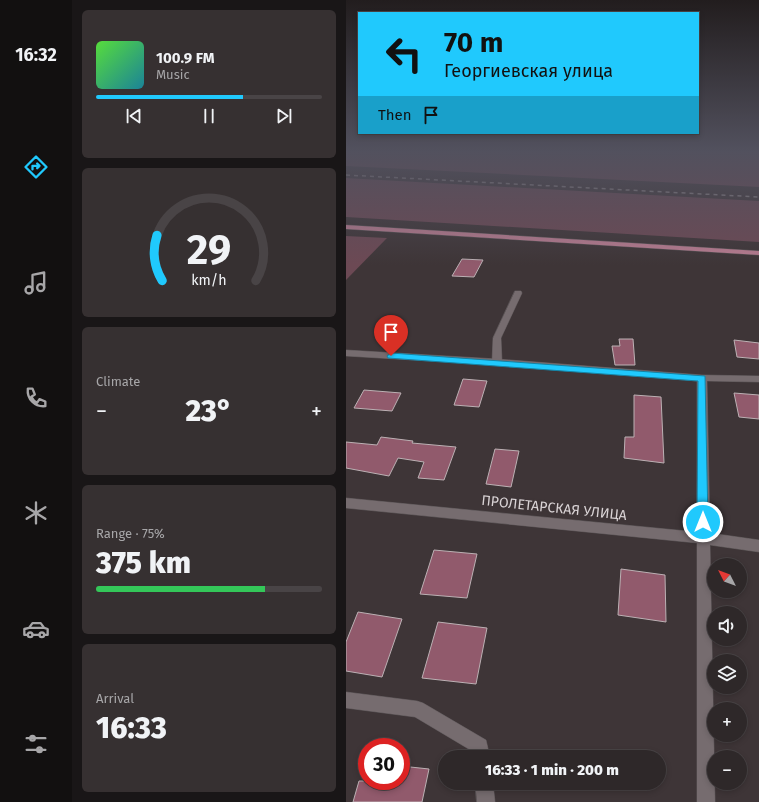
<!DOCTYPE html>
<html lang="en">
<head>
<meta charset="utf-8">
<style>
	body { margin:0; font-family:"Fira Sans",sans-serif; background:#363031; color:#f1f3f6; height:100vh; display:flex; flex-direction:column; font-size:15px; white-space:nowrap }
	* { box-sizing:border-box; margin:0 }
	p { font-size:13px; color:#a7a6a8 }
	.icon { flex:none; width:22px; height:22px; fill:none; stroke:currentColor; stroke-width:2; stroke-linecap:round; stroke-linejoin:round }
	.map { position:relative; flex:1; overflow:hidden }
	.details { display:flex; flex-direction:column; gap:10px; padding:10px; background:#191617; width:274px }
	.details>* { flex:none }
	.top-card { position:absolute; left:12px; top:12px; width:341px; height:122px; border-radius:0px; box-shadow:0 2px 6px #0003,0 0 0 1px #494446; background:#20c9fd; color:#111; overflow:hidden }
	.needle { width:26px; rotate:312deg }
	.tools { position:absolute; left:361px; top:558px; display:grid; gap:8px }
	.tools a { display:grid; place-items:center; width:40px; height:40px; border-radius:50%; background:#2e2829; box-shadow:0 2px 6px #0003,0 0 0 1px #494446; font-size:20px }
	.speed { position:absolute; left:12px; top:738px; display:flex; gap:8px; font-size:20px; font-weight:700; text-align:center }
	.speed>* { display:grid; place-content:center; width:52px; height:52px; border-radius:50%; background:#2e2829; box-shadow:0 2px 6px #0003,0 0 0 1px #494446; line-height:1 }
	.speed .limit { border:6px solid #d22; background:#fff; color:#111 }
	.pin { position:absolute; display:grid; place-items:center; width:34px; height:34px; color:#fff; margin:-41px -17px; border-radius:50% 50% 50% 0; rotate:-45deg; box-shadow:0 0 4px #0007 }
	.pin .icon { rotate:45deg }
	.me { position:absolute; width:44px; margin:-22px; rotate:0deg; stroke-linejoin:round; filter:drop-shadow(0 0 3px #0008) }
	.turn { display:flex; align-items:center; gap:14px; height:84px; padding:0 20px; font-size:18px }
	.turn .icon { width:52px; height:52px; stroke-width:2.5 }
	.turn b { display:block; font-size:28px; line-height:34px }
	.then { display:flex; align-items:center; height:38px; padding:0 20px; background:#0003; gap:8px; font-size:15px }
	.big { font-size:30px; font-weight:800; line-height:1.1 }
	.details .widget { flex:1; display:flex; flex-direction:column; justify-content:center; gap:6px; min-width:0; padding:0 14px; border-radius:6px; background:#363031 }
	.details .dial { align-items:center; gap:0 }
	.dial svg { height:104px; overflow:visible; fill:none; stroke:#494446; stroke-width:7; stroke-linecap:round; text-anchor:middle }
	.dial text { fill:#f1f3f6; stroke:none }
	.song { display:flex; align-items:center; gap:12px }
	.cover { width:48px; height:48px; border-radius:6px; background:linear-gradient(135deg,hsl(110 70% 55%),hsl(190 70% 35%)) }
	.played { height:4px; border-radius:2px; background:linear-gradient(90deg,#20c9fd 65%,#494446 65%) }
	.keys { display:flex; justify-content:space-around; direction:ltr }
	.heat { display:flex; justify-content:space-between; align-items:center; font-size:22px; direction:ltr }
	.charge { height:6px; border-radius:3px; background:linear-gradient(90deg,#34c759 75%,#494446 0) }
	.trip { position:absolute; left:92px; top:750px; width:228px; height:40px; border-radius:20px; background:#2e2829; box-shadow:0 2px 6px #0003,0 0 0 1px #494446; font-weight:800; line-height:40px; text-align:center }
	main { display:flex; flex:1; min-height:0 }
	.menu { display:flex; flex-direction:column; width:72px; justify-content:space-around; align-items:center; background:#121010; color:#a7a6a8 }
	.menu .icon { width:28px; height:28px }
	.menu .selected { color:#20c9fd }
	.menu b { font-size:18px; color:#f1f3f6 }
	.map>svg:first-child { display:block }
	.green { fill:#6c4954 }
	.building { fill:#915a6c; stroke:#bcb1b4 }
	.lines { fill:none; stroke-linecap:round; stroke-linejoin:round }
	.lane-casing { stroke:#5a5456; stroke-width:1 }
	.street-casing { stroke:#5a5456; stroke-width:1 }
	.primary-casing { stroke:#5a5456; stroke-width:1 }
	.lane { fill:#766c6f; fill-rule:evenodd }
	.street { fill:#766c6f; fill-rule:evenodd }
	.primary { fill:#b87c90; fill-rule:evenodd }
	.rail { stroke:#8e8688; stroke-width:1.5; stroke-dasharray:4 4; stroke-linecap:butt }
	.route { fill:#20c9fd; stroke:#1583a4 }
	.labels { text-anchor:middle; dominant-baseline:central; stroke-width:4; stroke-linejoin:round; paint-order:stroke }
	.near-street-label { font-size:14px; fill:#d9d3d5; stroke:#3e3537 }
</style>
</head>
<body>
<main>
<nav class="menu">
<b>16:32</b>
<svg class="icon selected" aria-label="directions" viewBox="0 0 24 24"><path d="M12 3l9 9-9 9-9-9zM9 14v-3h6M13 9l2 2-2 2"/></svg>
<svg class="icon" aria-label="music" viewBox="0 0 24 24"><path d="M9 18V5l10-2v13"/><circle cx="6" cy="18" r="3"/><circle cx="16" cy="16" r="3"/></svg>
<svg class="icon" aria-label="phone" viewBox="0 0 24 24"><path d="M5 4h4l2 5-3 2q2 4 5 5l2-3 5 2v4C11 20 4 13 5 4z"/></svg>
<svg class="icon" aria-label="climate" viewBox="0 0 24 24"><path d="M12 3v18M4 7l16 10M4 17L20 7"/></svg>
<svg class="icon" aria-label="car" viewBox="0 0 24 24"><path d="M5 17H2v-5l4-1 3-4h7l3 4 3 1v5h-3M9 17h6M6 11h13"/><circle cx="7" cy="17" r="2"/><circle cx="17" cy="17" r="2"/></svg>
<svg class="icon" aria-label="filters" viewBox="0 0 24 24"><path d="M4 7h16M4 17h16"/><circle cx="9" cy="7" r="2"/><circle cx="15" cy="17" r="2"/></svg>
</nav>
<section class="details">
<div class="widget">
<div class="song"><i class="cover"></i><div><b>100.9 FM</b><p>Music</p></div></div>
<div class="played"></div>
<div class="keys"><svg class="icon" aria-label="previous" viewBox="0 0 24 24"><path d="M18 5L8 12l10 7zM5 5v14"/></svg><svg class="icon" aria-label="pause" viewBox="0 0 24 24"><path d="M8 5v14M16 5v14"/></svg><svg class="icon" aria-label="next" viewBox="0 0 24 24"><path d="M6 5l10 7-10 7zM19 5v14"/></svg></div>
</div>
<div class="widget dial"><svg viewBox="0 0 100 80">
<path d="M14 69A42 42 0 1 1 86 69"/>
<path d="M14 69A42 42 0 0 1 10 34" stroke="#20c9fd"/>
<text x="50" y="56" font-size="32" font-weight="700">29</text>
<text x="50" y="72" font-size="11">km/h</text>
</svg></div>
<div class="widget"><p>Climate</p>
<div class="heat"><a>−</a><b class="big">23°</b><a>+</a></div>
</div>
<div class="widget"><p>Range · 75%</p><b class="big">375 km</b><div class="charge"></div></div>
<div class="widget"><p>Arrival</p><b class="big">16:33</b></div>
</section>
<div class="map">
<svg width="413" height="802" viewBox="0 0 413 802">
	<rect width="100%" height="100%" fill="#3e3537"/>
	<g class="green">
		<path d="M0 152H413V187L0 166Z"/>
		<path d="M0 178 413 201V242L0 217Z"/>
		<path d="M0 236 41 238 0 280Z"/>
	</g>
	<g class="building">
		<path d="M116 259 137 260 128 277 106 276Z"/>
		<path d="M273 339H287L289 365H269L266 346H274Z"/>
		<path d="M388 340 413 343V359L391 357Z"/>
		<path d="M117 379 141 381 133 407 108 405Z"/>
		<path d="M18 390 55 393 46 411 8 408Z"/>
		<path d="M388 393 413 395V419L393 417Z"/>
		<path d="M288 395 315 397 318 463 278 458 279 437H288Z"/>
		<path d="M35 437 67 441 66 443 110 447 98 480 72 478 78 462 52 458 43 476 0 468V442L31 445Z"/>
		<path d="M149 449 173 451 165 487 140 484Z"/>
		<path d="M88 550 131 554 121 598 74 594Z"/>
		<path d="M275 569 319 575 320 622 272 615Z"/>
		<path d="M12 612 56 619 36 677 0 671V642Z"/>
		<path d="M92 622 141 628 130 684 76 678Z"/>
		<path d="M55 766 83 769 76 802H7L13 781H55Z"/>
	</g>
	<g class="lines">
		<g class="lane-casing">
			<path id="lane" d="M169 291H175L176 293 155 338 156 362 151 365 148 364 146 362 147 338Z"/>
		</g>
		<g class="street-casing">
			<g id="street">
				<path d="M0 350 151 359 356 375 413 376V382L361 381 364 533 413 540V552L364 545 369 802H351V543L0 508V498L351 532V381L151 365 0 356Z"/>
				<path d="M0 692 71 701 77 703 140 740 144 757H126V751L69 717 0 708Z"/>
				<path d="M129 783H147L149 802H131Z"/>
			</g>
		</g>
		<g class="primary-casing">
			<path id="primary" d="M0 225 413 251V255L0 229Z"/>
		</g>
		<use href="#lane" class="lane"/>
		<use href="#street" class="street"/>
		<use href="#primary" class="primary"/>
		<path class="rail" d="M0 175 413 197"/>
	</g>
	<linearGradient id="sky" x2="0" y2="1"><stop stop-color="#221d1e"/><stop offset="0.57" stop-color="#52515e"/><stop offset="1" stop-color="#52515e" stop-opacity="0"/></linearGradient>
	<rect width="413" height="265" fill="url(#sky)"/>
	<path class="route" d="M45 353 359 376 362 522 361 525 357 527 353 525 351 522 352 381 42 358 41 356Z"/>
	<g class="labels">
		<g class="near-street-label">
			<text transform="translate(208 508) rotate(6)">ПРОЛЕТАРСКАЯ УЛИЦА</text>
		</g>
	</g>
</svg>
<div class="tools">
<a><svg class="needle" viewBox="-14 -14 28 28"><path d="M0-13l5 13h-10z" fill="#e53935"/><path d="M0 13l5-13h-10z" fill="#a7a6a8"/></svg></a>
<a><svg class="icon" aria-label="sound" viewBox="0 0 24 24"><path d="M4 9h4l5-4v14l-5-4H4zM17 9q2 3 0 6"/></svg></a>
<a><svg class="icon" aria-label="layers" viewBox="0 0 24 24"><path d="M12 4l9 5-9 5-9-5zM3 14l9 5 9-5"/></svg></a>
<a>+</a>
<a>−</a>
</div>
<div class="speed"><div class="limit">30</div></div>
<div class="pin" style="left:45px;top:356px;background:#d93025"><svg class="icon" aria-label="arrive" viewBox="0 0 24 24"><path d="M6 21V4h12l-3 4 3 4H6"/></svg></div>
<svg class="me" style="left:357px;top:522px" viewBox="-20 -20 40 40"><circle r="17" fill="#20c9fd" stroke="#fff" stroke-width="3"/><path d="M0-11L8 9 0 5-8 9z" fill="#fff"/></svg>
<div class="trip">16:33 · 1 min · 200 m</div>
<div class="top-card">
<div class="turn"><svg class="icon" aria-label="left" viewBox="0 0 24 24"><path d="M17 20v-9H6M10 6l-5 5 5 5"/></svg><div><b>70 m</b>Георгиевская улица</div></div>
<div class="then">Then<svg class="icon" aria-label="arrive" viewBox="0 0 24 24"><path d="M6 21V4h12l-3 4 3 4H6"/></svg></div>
</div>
</div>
</main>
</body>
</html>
